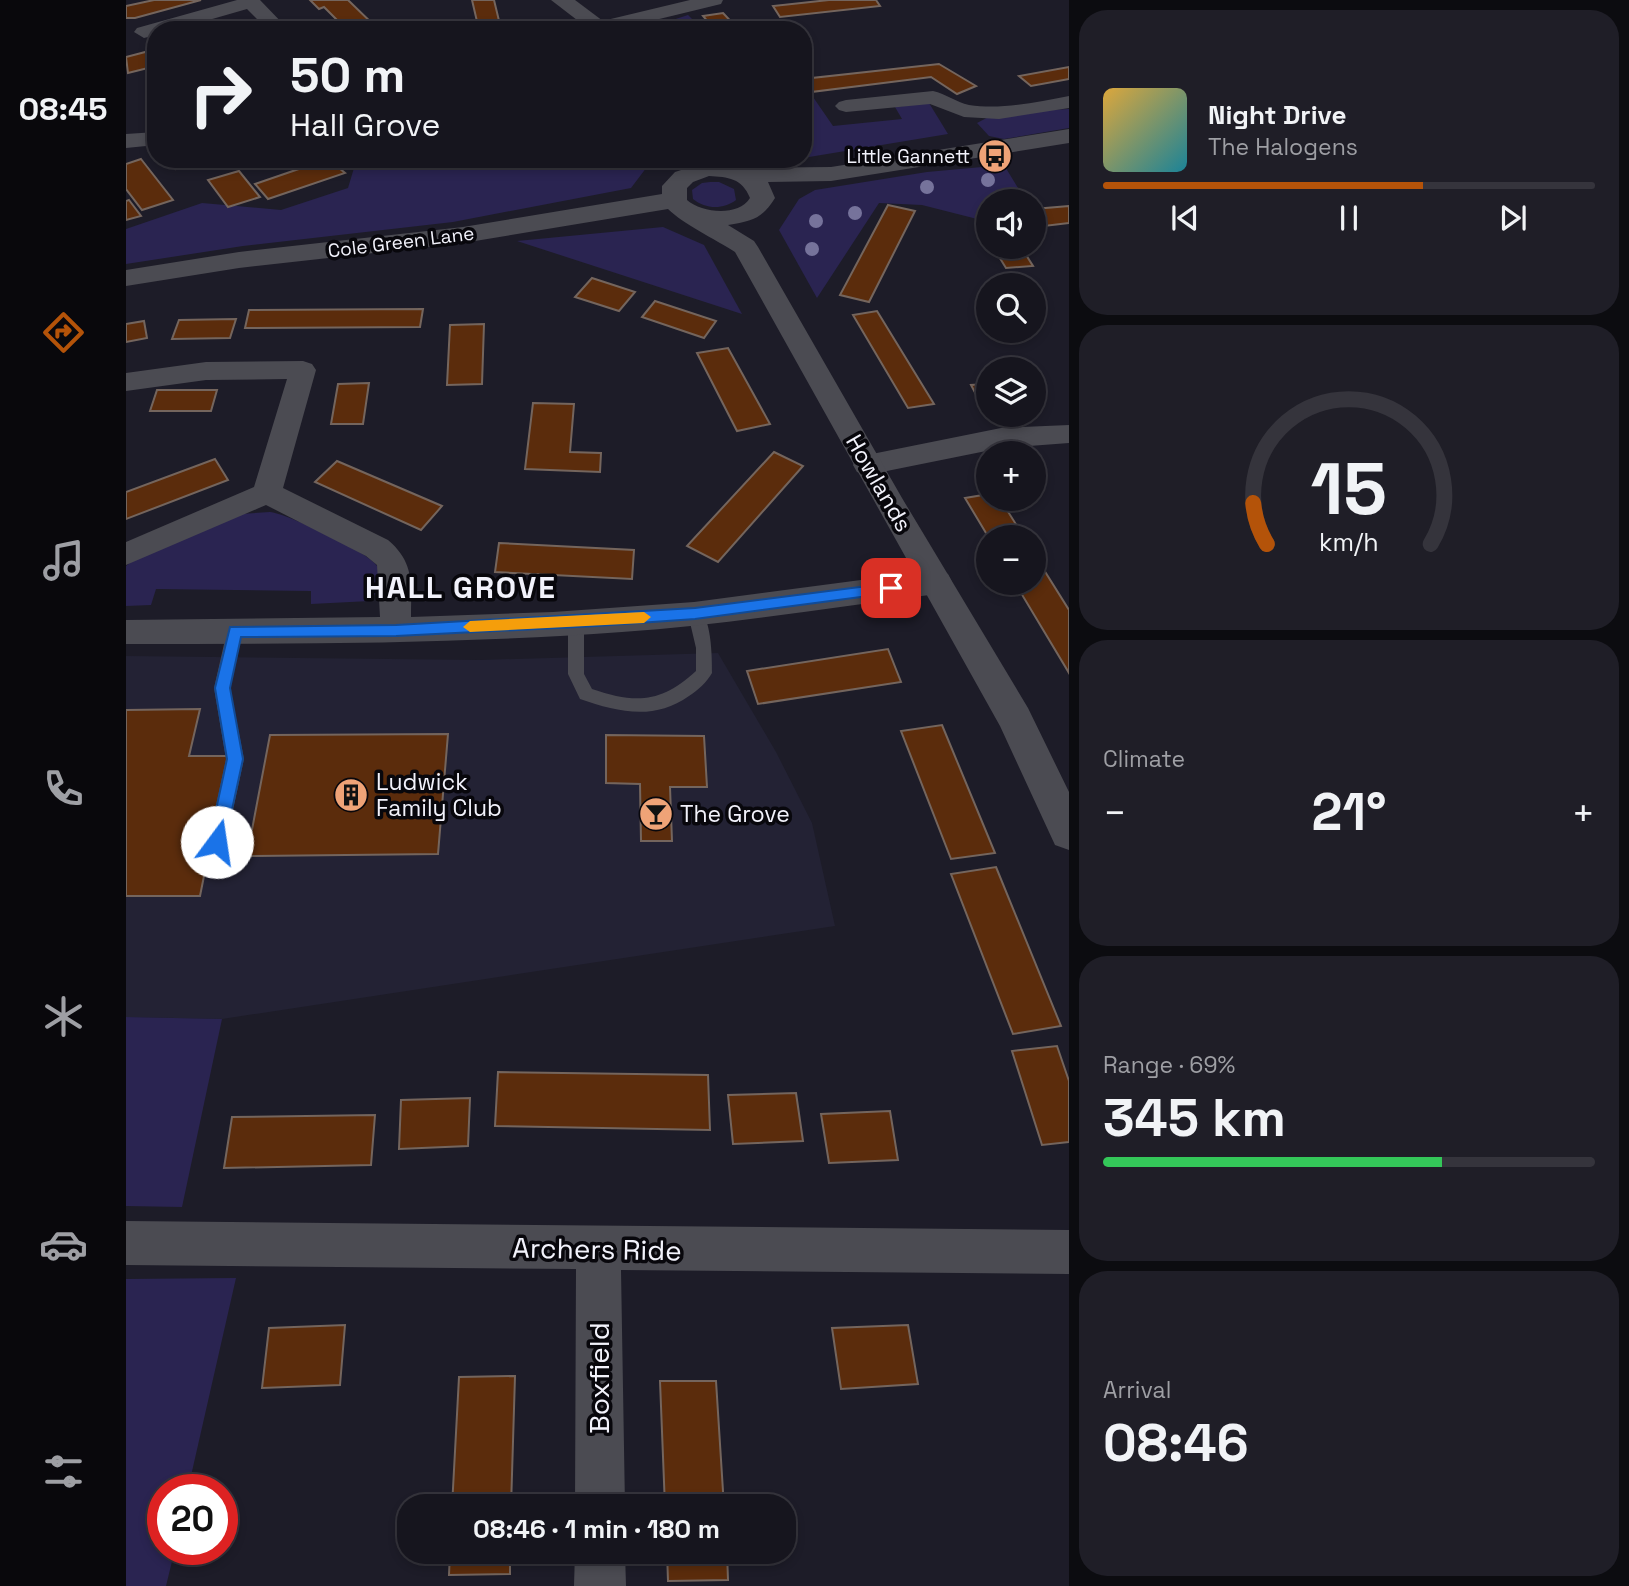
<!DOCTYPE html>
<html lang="en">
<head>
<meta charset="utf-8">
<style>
	body { margin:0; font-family:"Space Grotesk",sans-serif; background:#1f1e27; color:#f1f3f6; height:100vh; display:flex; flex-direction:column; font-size:26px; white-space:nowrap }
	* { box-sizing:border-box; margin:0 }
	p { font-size:23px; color:#9e9fa4 }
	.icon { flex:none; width:38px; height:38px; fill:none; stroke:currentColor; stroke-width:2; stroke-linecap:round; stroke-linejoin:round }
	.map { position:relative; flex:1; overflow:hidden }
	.drawer { display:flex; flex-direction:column; gap:10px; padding:10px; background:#0c0c10; width:560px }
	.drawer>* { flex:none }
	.top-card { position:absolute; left:21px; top:21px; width:665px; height:147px; border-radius:28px; box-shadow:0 4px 10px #0003,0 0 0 2px #35343c; background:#16151e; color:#f1f3f6; overflow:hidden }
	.controls { position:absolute; left:850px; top:189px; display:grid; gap:14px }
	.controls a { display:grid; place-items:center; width:70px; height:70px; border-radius:50%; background:#16151e; box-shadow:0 4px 10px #0003,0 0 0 2px #35343c; font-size:35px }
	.speed { position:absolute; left:21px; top:1474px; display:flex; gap:14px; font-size:35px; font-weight:700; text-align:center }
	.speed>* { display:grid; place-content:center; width:91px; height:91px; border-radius:50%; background:#16151e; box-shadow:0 4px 10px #0003,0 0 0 2px #35343c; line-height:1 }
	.speed .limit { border:10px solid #d22; background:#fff; color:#111 }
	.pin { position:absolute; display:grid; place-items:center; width:60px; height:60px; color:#fff; margin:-30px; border-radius:14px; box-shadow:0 4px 10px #0006 }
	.me { position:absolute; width:77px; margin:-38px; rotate:14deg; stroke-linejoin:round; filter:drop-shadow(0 0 5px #0008) }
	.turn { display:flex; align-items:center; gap:24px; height:147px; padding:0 28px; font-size:32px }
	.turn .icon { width:91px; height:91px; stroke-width:2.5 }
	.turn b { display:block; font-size:49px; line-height:60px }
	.big { font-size:52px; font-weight:700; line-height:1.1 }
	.drawer .widget { flex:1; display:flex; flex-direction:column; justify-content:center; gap:10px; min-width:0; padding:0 24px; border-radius:28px; background:#1f1e27 }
	.drawer .dial { align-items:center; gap:0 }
	.dial svg { height:182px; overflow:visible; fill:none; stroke:#35343c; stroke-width:7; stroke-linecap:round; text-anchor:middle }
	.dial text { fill:#f1f3f6; stroke:none }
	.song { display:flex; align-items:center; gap:21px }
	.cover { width:84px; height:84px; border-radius:10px; background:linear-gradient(135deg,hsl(40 70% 55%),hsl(190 70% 35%)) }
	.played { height:7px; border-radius:4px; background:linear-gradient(90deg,#b45309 65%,#35343c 65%) }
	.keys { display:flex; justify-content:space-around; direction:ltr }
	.heat { display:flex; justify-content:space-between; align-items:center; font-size:38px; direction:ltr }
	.charge { height:10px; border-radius:5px; background:linear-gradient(90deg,#34c759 69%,#35343c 0) }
	.trip { position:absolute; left:271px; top:1494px; width:399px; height:70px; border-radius:28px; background:#16151e; box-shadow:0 4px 10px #0003,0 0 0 2px #35343c; font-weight:700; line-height:70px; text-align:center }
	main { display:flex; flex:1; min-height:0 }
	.tab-bar { display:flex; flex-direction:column; width:126px; justify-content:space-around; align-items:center; background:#09080c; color:#9e9fa4 }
	.tab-bar .icon { width:49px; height:49px }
	.tab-bar .active { color:#b45309 }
	.tab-bar b { font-size:32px; color:#f1f3f6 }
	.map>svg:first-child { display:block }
	.built { fill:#232234 }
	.green { fill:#2a2451 }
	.building { fill:#5b2c0c; stroke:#74655d; stroke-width:2 }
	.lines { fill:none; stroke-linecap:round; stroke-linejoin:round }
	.service { fill:#4b4b52; fill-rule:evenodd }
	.minor { fill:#4b4b52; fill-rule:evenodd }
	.tertiary { fill:#4b4b52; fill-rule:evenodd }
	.tree { fill:#76739b }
	.route { fill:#1a73e8; stroke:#114b97; stroke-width:2 }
	.slow { fill:#f59e0b }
	.labels { text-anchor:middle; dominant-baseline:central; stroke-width:7; stroke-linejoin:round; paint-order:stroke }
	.far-poi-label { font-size:19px; fill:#f2f2fb; stroke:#08070c; text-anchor:end }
	.far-street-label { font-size:19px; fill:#f2f2fb; stroke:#08070c }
	.street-label { font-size:23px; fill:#f2f2fb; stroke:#08070c }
	.poi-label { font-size:23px; fill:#f2f2fb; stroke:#08070c; text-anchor:start }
	.near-street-label { font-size:28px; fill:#f2f2fb; stroke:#08070c }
	.district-label { font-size:30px; font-weight:bold; letter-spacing:2px; fill:#f2f2fb; stroke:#08070c }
</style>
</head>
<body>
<main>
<nav class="tab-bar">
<b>08:45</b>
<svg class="icon active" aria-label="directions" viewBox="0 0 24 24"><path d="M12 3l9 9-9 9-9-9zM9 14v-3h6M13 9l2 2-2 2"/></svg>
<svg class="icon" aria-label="music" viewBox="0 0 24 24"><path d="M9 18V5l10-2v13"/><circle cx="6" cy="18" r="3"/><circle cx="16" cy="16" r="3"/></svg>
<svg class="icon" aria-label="phone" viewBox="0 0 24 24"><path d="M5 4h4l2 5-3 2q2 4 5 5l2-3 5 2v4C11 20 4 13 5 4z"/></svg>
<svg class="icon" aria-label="climate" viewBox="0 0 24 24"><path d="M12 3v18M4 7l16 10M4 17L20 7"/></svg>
<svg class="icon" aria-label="car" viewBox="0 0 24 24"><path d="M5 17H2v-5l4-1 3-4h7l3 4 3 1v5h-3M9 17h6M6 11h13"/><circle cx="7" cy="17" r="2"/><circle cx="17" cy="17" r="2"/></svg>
<svg class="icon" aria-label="filters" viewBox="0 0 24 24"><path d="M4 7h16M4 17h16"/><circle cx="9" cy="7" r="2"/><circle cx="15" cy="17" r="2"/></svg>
</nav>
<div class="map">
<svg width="943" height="1586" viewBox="0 0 943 1586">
	<rect width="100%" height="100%" fill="#1d1c28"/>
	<path class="built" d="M592 653 650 752 686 823 709 926 96 1019 0 1017V656L354 660Z"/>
	<g class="green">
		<path d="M562 15 577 30H516Z"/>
		<path d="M687 97 707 126 776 119 769 107 803 103 822 134 677 158V98Z"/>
		<path d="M943 109V128L878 139 863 136 851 123 870 113Z"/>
		<path d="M254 159H527L505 188 327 222 117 246 0 264V229L76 203 155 210 222 188 228 168Z"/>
		<path d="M878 165 900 201H863V222L796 205 753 203 691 298 653 230 673 199 689 190 801 172Z"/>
		<path d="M584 182H593L608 189 610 200C597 210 579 209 567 199L566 190 576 183Z"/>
		<path d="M537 227 578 245 616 314 391 241Z"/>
		<path d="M144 512C162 514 243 552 251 566 255 573 254 581 254 588L244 601 185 604V591L30 589 25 605 0 606V566L10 558 115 514Z"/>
		<path d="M0 1017 96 1019 56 1207 0 1206Z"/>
		<path d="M110 1278 62 1489H37V1549H49L40 1586H0V1279Z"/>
	</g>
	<g class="building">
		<path d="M28 0H75L9 18H0V6Z"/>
		<path d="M184 0H222L253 30H221L198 7 193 9Z"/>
		<path d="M346 0H368L375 29 353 30Z"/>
		<path d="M703 0H750L754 6 654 17 647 6Z"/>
		<path d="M597 13 613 30H589L577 16Z"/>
		<path d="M414 24 416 30H394L392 26Z"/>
		<path d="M27 50 30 54V66L2 73 0 57Z"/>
		<path d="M813 64 850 86 831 94 805 77 677 93V79Z"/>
		<path d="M943 67V79L905 86 893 76Z"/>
		<path d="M15 159 47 200 16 210 0 189V164Z"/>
		<path d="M42 159H80L50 169Z"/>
		<path d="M202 159 219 173 142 199 129 184Z"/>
		<path d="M209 159H247L217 168Z"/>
		<path d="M113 171 134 197 102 207 82 180Z"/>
		<path d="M3 200 15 216 0 220V201Z"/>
		<path d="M762 205 789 211 743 302 714 295Z"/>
		<path d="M943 206V223L918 226 908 213V209Z"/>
		<path d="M867 247H895L907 266 880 268Z"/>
		<path d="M466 278 509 292 493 311 449 297Z"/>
		<path d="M529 301 590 321 578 338 516 317Z"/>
		<path d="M297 309 294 327 119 328 123 310Z"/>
		<path d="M751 311 808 404 782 408 727 315Z"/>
		<path d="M110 319 104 338 46 339 53 320Z"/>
		<path d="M18 321 21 338 0 342V324Z"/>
		<path d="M358 324 356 384 321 385 324 325Z"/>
		<path d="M602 348 644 424 611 431 571 353Z"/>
		<path d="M243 383 237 424H205L212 384Z"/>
		<path d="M863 384V406H856L845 385Z"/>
		<path d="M31 390H91L85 411H24Z"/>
		<path d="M407 403 448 404 444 452 475 453 474 472 399 469Z"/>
		<path d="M648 452 677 466 592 562 561 546Z"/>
		<path d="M89 459 102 480 0 519V492Z"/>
		<path d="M211 461 316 506 295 530 189 482Z"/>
		<path d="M863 494V499H874L898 537 863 538 839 498Z"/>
		<path d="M373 543 508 550 506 579 369 572Z"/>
		<path d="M908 554 943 610V673L889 583H908Z"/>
		<path d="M762 649 775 682 632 704 621 671Z"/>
		<path d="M74 709 63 756H102L74 896H0V710Z"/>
		<path d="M816 725 869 853 825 859 775 731Z"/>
		<path d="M322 734 312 854 121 856 144 735Z"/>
		<path d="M480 735 578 736 581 787H544L546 841H515L514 784 480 783Z"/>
		<path d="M870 867 935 1026 887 1034 825 874Z"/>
		<path d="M931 1046 943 1081V1142L916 1145 886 1051Z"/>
		<path d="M372 1072 582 1075 584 1130 369 1126Z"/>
		<path d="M670 1093 677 1141 607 1144 602 1095Z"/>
		<path d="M344 1098 342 1146 273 1149 275 1100Z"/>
		<path d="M764 1111 772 1160 703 1163 695 1114Z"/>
		<path d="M249 1115 245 1165 98 1168 106 1117Z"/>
		<path d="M219 1325 214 1385 136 1388 143 1328Z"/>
		<path d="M782 1325 792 1384 715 1389 706 1328Z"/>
		<path d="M389 1376 385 1507H326L333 1377Z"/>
		<path d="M534 1381H590L598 1507H539Z"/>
		<path d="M324 1552H384V1574L323 1575Z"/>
		<path d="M541 1552H601L602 1580 542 1581Z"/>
	</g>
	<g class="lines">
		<g class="service">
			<path d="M570 608C586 613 586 658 586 673 581 682 572 690 563 696 528 721 492 712 454 699L442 674V621L444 617 450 615 458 621V674L466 689C510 704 535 703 570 671V648L562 614Z"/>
			<path d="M109 625 117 631 104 688 118 759 100 842 97 848 91 850 85 848 82 842 100 759 88 688 101 631Z"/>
		</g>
		<g class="minor">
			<path d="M111 0H134L161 28 135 30 138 26 121 9 48 30H30V35L18 38 8 32 11 28Z"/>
			<path d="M564 0H597L595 4 488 30H467L465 27 468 23Z"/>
			<path d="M807 91C820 94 830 102 843 105 876 110 911 102 943 96V108L873 119 838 117 804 104 720 112 713 110 709 106 713 102 720 100Z"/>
			<path d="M30 132V145L0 148V134Z"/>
			<path d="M177 361 186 364 190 370 157 488 262 540C289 563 285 584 285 617L427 612 568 602 811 570 822 574 826 582 822 590 811 594C706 607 602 625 496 632 331 644 166 644 0 644V620L254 617 251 565 240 556 140 505 0 565V542L128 487 161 379 80 380 0 391V373L80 362Z"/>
			<path d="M943 425V443L875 448 741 475 731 472 727 465 731 458 741 455 875 428Z"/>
			<path d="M0 1221 943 1230V1274L495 1270 499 1507H449L450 1269 0 1265Z"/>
			<path d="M449 1552H499L500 1586H448Z"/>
		</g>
		<g class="tertiary">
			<path d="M425 0H449L489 30H464Z"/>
			<path d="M943 129V143L705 181 642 182 649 198C636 219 626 221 602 225L628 241 632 247 776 498 902 708 943 792V850L929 845 874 726 609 252C589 239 557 224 542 209L337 243 113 268 0 286V270L113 252 337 227 536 194V186L549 172 580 162 623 168 705 167ZM583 176C602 177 616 178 624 198 612 217 576 213 561 200V188L567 182Z"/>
		</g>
	</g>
	<g class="tree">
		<circle cx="862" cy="180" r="7"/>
		<circle cx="801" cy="187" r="7"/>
		<circle cx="729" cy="213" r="7"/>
		<circle cx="690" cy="221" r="7"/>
		<circle cx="686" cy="249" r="7"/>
	</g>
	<path class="route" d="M765 583 772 588 765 593 569 619 470 626 270 636 115 637 104 688 117 759 99 842 97 847 91 849 85 847 83 842 101 759 89 688 104 627 270 625 569 608Z"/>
	<path class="slow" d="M518 612 525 617 518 623 344 632 337 627 344 621Z"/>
	<defs>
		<g id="bus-disc" transform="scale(1.75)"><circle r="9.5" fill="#efa377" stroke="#08070c"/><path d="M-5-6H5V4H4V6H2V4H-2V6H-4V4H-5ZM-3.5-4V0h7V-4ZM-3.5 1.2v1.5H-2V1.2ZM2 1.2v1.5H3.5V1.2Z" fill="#111"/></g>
		<g id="building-disc" transform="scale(1.75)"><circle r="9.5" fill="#efa377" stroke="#08070c"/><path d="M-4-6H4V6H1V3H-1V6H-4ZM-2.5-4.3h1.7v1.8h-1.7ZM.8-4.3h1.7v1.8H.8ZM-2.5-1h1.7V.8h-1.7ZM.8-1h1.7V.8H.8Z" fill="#111"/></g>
		<g id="bar-disc" transform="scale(1.75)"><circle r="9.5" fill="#efa377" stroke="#08070c"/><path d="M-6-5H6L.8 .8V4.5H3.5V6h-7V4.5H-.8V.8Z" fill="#111"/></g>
	</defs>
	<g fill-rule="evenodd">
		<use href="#bus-disc" x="869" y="156"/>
		<use href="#building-disc" x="225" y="795"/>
		<use href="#bar-disc" x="530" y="814"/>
	</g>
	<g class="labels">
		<g class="far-poi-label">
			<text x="844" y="156">Little Gannett</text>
		</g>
		<g class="far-street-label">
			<text transform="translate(275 242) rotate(-7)">Cole Green Lane</text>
		</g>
		<g class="street-label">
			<text transform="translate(753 483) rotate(60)">Howlands</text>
		</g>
		<g class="poi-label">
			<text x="250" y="782">Ludwick<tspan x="250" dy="26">Family Club</tspan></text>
			<text x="554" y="814">The Grove</text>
		</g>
		<g class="near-street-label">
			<text transform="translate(471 1249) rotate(1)">Archers Ride</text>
			<text transform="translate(473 1378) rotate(-90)">Boxfield</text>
		</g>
		<g class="district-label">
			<text x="335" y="587">HALL GROVE</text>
		</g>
	</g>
</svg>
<div class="controls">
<a><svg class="icon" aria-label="sound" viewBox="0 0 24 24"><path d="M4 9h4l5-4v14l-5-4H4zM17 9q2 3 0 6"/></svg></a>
<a><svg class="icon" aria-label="search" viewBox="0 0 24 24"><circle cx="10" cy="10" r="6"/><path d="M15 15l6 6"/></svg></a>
<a><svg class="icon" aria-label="layers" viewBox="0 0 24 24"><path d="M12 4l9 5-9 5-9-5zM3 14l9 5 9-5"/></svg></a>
<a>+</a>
<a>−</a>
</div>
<div class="speed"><div class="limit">20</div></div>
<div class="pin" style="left:765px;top:588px;background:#d93025"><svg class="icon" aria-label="arrive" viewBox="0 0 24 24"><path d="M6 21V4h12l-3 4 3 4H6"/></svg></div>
<svg class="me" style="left:91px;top:842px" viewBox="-20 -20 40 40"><circle r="19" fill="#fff"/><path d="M0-13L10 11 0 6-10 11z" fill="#1a73e8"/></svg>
<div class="trip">08:46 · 1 min · 180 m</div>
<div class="top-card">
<div class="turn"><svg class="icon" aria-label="right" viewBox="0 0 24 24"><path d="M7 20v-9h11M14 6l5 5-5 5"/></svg><div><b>50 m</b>Hall Grove</div></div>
</div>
</div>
<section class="drawer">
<div class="widget">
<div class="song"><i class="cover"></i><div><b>Night Drive</b><p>The Halogens</p></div></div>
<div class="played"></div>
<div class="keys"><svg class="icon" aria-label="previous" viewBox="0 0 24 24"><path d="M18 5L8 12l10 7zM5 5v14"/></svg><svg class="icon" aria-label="pause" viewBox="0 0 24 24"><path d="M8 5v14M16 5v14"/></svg><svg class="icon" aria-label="next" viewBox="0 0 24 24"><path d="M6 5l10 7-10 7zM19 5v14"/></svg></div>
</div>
<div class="widget dial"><svg viewBox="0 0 100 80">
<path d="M14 69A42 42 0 1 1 86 69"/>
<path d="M14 69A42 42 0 0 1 8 51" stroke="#b45309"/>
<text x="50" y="56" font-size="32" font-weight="700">15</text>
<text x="50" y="72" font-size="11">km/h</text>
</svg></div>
<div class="widget"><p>Climate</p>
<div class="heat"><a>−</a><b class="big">21°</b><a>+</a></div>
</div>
<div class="widget"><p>Range · 69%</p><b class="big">345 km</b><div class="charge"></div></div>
<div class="widget"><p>Arrival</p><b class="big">08:46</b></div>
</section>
</main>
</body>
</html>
